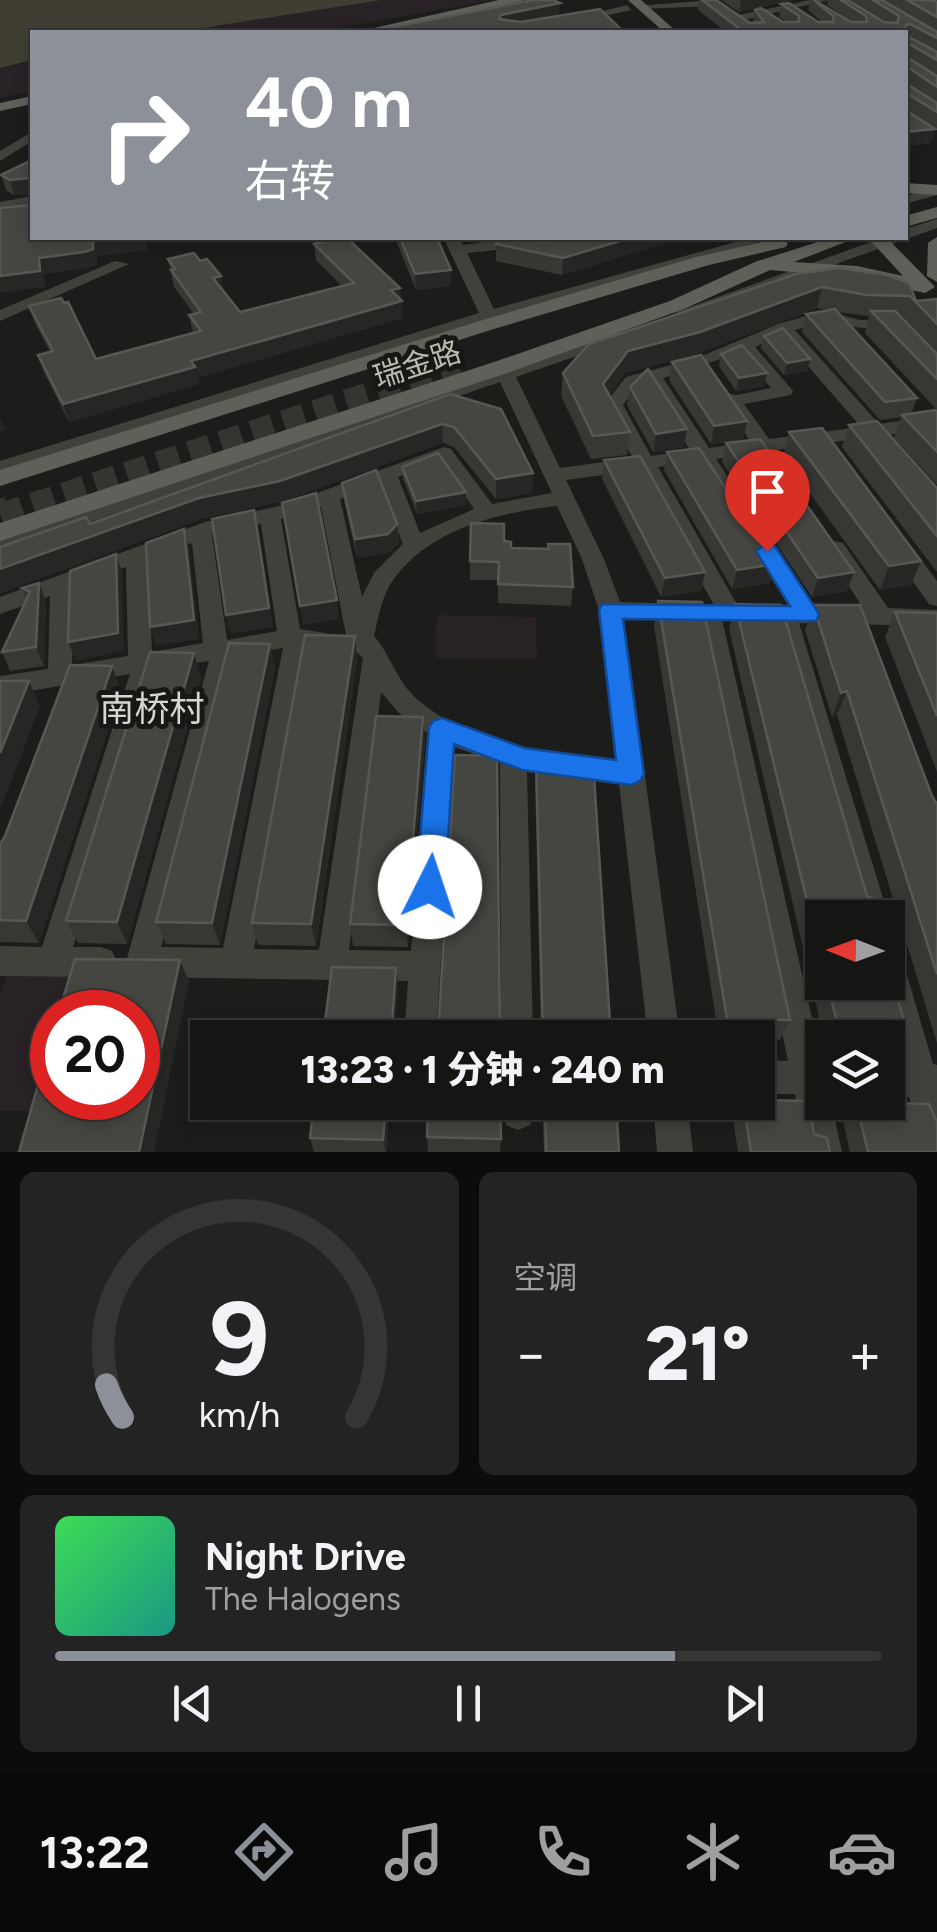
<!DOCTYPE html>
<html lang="zh">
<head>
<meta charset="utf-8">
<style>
	body { margin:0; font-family:Figtree,"Noto Sans SC",sans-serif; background:#222322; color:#f1f3f6; height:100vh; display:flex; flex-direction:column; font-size:38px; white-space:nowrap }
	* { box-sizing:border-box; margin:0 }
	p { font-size:32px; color:#9d9fa0 }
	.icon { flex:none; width:55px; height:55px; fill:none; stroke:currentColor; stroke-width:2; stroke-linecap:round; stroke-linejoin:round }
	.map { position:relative; height:1152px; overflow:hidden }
	.side { display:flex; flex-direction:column; gap:20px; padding:20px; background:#0c0c0b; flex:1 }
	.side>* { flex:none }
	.banner { position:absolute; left:30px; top:30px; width:878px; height:210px; border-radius:0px; box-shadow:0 5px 15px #0003,0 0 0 2px #343534; background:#8c9099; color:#fff; overflow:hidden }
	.needle { width:65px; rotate:271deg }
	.tools { position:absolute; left:805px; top:900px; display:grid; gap:20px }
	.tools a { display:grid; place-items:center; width:100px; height:100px; border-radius:0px; background:#151614; box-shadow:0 5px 15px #0003,0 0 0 2px #343534; font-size:50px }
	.speed { position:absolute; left:30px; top:990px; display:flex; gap:20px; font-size:50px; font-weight:700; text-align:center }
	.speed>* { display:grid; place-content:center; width:130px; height:130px; border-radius:50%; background:#151614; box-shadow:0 5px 15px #0003,0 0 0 2px #343534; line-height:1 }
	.speed .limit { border:15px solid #d22; background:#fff; color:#111 }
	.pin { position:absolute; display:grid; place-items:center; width:85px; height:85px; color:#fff; margin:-102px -42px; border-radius:50% 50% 50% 0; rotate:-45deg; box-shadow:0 0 10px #0007 }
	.pin .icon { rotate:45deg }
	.me { position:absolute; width:110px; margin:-55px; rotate:4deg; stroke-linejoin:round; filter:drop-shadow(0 0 8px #0008) }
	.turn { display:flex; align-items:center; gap:35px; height:210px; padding:0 50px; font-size:45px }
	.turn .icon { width:130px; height:130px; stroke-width:2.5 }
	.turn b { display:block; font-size:70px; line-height:85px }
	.big { font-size:75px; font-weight:800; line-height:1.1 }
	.side .card { flex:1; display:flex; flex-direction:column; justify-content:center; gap:15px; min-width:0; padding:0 35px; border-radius:15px; background:#222322 }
	.side .dial { align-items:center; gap:0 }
	.dial svg { height:260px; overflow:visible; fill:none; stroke:#343534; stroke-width:7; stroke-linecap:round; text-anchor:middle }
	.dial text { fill:#f1f3f6; stroke:none }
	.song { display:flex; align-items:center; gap:30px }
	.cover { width:120px; height:120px; border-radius:15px; background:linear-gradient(135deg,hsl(130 70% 55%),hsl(170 70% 35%)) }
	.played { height:10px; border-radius:5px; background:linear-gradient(90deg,#8c9099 75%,#343534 75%) }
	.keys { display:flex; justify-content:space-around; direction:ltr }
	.heat { display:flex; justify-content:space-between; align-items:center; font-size:55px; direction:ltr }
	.side .tiles { flex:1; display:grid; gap:20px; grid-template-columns:1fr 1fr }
	.card:last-child { grid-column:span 2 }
	.trip { position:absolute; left:190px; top:1020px; width:585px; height:100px; border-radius:0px; background:#151614; box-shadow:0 5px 15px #0003,0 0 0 2px #343534; font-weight:800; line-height:100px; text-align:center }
	.dock { display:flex; height:160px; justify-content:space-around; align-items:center; background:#080908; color:#9d9fa0 }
	.dock .icon { width:70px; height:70px }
	.dock .on { color:#8c9099 }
	.dock b { font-size:45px; color:#f1f3f6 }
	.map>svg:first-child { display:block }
	.green { fill:#282125 }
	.water { fill:#403d32 }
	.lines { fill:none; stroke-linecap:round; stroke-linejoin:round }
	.major-tunnel-far1 { stroke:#343531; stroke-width:22; stroke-dasharray:22 11; stroke-linecap:butt }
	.major-tunnel { stroke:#343531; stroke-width:29; stroke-dasharray:29 15; stroke-linecap:butt }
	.minor { fill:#41413c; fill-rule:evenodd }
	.major { fill:#5f6059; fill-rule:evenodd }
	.wall { fill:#373834 }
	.shaded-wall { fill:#262725 }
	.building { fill:#454641; stroke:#575853; stroke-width:2.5 }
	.route { fill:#1a73e8; stroke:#114b97; stroke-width:2.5 }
	.labels { text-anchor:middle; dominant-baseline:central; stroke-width:10; stroke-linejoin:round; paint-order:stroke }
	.street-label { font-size:30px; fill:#babbaf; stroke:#171816 }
	.quarter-label { font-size:35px; fill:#d7d7d0; stroke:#171816 }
</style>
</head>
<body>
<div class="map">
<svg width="937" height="1152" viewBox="0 0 937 1152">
	<rect width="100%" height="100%" fill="#1c1d1b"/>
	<g class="green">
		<path d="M382 0H494L316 32H178Z"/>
		<path d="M32 60V91L0 98V68Z"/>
		<path d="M437 615 536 617 537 659 435 658Z"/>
		<path d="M10 965H74L60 1012H52V1039L32 1111H0V995Z"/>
	</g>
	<path class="water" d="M0 0H382L178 32H32V60L0 68Z"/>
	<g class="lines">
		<path class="major-tunnel-far1" d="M1 514 458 364"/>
		<path class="major-tunnel" d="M0 514 9 511"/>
		<g class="minor">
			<path d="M714 0 738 15 810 0H829L744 20 759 32H748L712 6 641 9 636 6Z"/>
			<path d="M627 5 631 10 577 22 572 19Z"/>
			<path d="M937 77V83L905 91V83Z"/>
			<path d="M32 132V141L0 161V151Z"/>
			<path d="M937 187V195L905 204V196Z"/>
			<path d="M32 196V204L0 210V202Z"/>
			<path d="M937 219V228L690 316H678L676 312 882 238H905V229Z"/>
			<path d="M448 238H458L463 245 506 239 533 248 525 253 506 249 467 253 494 309 750 238H773L497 318 496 328H484L481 323 0 474V461L479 313 445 241Z"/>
			<path d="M115 261 129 264 0 321V310Z"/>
			<path d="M824 311 860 320H900L937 359V375L931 374 890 329C850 330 834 318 795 330L879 424 937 416V428L889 435 893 440 883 446 870 437 777 450 781 456 771 462 759 453 716 459 813 606 863 608 824 548 835 541 843 543 888 608 937 610V626L799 623 889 918 888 921V918H859L776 622 748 619 744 613 748 607 789 606 697 462 658 467 742 613 738 619H722L822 1063V1102H831L842 1152H806L795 1094H758V1060L788 1061 697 612 701 606 714 605 639 470 566 480 604 559 620 602 684 604 692 606 696 612 692 618 684 620 624 619 680 1038H648L619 783 527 771 533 1038H501L500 763 454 747 436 1038H404L408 981 142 977 131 973 126 962 209 661 156 669 73 947H101L112 951 117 962 112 973 101 977 0 976V946L42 947 130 674 0 696V676L48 669 50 596 0 614V597L205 522 284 505 444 447 451 449 492 504 552 493 500 382 0 553V538L495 371 496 363 510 366 617 331 626 336 623 340 516 377 560 468 633 458 604 405 626 377 697 358 778 324ZM781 335 861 427 769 439 744 404 791 395 793 391 755 347ZM741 352 771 388 737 395 722 393 720 397 751 442 709 448 663 378ZM647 383 690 450 651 456 623 405 638 385ZM440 461 474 509 420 533 398 477ZM380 484 403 544 374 573 362 597 340 499ZM557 506 582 559 599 610 616 761C548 757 471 745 418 700 396 681 391 655 374 636 378 619 381 599 391 583 426 530 499 512 557 506ZM321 507 348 645 363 658 319 950 254 949 307 647 335 651 343 648 347 642 343 636 300 629 281 519ZM261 524 277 631 227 640 212 535ZM192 543 203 643 152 652 148 559ZM126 567 128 656 72 665 73 587ZM283 648 223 948 161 947 234 656ZM381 692 399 713 429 734 411 951 349 950Z"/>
			<path d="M900 540 908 542 937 581V606L929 604 889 547Z"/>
			<path d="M888 950 899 954 904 965 933 1064 937 1065V1152L925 1147 909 1097H888V1063H900L877 982H888Z"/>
			<path d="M398 1102H432L427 1117 415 1122 403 1117Z"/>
			<path d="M501 1102H535L530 1125 518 1130 506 1125Z"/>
			<path d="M653 1102H687L693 1152H657Z"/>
		</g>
		<g class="major">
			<path d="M499 0H525L464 14 459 19 381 32H356Z"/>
			<path d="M628 0H641L677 32H664Z"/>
			<path d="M32 96V104L0 111V103Z"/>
			<path d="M905 183 937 185V195L905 193Z"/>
			<path d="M937 207V218L905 227V216Z"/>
			<path d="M937 237V282L927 276 928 243Z"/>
			<path d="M779 238 788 243 786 247 709 265 497 328 0 486V470L483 320 696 257Z"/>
			<path d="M830 238H856L794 262 857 266 903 276 868 238H887L935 287 925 293 857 278 770 270 684 309 510 372 0 541V523L494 362 670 301 755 262Z"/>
		</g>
	</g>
	<g class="wall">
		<path d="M699 0H716L750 23H753L755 10 783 22H787L779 17 781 4 818 22H822L808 10 810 0H815L853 22 827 5 828 0H848L886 22 851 0H882L937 32V129L907 111 935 129 931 143 905 146V32H726L698 10Z"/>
		<path d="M721 0H793L739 12Z"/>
		<path d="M882 0H937V32Z"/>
		<path d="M32 160V203L30 194 14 195 6 190 1 175Z"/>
		<path d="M395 238H437L451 286 416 290Z"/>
		<path d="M520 238H682L562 275 496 261V244L545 242 556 238 543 241Z"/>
		<path d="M314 244 400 288 402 318 197 378 199 384 69 422 44 372 38 355 50 352 35 323 29 306 96 359 193 333 189 315 194 314 174 287 168 259 224 291 240 312 342 286 316 260Z"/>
		<path d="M796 274 887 275 916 301 937 299V354L901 317 937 354V410L865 333 869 316 838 312 917 398 911 414 937 411V485L894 438 901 417 880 420 802 332 806 314 828 310 817 308 696 354 625 373 609 395 630 432 627 455 591 459 561 396 563 373Z"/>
		<path d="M764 336 810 359 807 371 784 375 761 348Z"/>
		<path d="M721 354 764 386 736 391 719 366Z"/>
		<path d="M672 362 747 421 743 439 711 444 669 380Z"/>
		<path d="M630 387 684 447 653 452 627 405Z"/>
		<path d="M450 394 533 473 532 493 496 499 454 447 443 443 283 501 204 518 0 593V547L90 524Z"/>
		<path d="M849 425 937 488V572L842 447Z"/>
		<path d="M789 432 921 561 911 585 880 590 783 456Z"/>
		<path d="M726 443 847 591 812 597 722 462Z"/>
		<path d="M667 452 770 583 732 589 664 470Z"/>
		<path d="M604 460 705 572 701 591 661 597 602 479Z"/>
		<path d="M402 467 466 505 417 514 403 479Z"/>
		<path d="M342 483 397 524 399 543 389 552 357 558 344 501Z"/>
		<path d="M504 541 511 548 573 587 571 606 498 603V580H470V561Z"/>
		<path d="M22 588 46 601 44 666 10 671 2 652 26 598Z"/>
		<path d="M658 601 790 1020 780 1040H758V1038H719L654 626Z"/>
		<path d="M735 604 822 918V982H888L905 1024 891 1044H888V1038H824L729 629Z"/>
		<path d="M813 605 937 804V1043L837 715 832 717 805 630Z"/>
		<path d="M895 612 937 613V772L885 637Z"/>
		<path d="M355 636 357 660 316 946 258 945 252 923Z"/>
		<path d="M194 653 201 678 127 944 78 943 66 921Z"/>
		<path d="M275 668 220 945 166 944 156 922Z"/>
		<path d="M121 690 39 943 0 942V844Z"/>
		<path d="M423 717 425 742 408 947 353 946 350 924Z"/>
		<path d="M536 758 611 1038H541L535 780Z"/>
		<path d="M389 1102 386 1152H314L310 1138Z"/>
		<path d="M542 1102H616L619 1152H544Z"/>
		<path d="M741 1102H758L814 1134 830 1152H738L733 1119Z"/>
		<path d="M856 1102 929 1104 937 1152H850L843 1121Z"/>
		<path d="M427 1137 501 1139 500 1152H428Z"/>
	</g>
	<g class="shaded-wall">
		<path d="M741 0H793L739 12Z"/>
		<path d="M560 3 559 16 501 28 499 19 501 15Z"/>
		<path d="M935 129 931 143 905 146V132Z"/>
		<path d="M30 178 32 184V193L29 192 30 194 14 195 10 180Z"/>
		<path d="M119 238H146L148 250 97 256V265L88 268 44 274 45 287 0 293V276L39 258 93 240Z"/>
		<path d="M630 238H682L562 275 563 258Z"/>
		<path d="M451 270V286L416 290 415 274Z"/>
		<path d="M221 276 224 292 213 278Z"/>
		<path d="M822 287 817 308 696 354 625 373 601 407 603 384 628 351Z"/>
		<path d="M400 288 402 318 197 378 199 384 69 422 63 404Z"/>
		<path d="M810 359 807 371 784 375 787 363Z"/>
		<path d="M767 373 764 386 736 391 739 378Z"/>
		<path d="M0 417 5 430 0 431Z"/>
		<path d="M747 421 743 439 711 444 714 426Z"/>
		<path d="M442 424 443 443 283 501 204 518 0 593V569L199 498Z"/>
		<path d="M687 429 684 447 653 452 656 434Z"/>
		<path d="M533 473 532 493 496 499V479Z"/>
		<path d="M466 492V505L417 514 416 501Z"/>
		<path d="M397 524 399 543 389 552 357 558 355 539Z"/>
		<path d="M184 529 189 548 199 639 156 646 150 627Z"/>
		<path d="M258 529 273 627 230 634 226 615Z"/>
		<path d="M116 554 122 572 124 651 76 661 68 642Z"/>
		<path d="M921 561 911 585 880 590 889 566Z"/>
		<path d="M775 564 770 583 732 589 737 570Z"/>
		<path d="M705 572 701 591 661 597 665 578Z"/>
		<path d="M854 572 847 591 812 597 818 578Z"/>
		<path d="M39 583 46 601 44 666 36 647Z"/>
		<path d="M337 600 339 619 303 625 300 606Z"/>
		<path d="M355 636 357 660 316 946 311 924Z"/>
		<path d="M270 644 275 668 220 945 212 923Z"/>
		<path d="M194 653 201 678 127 944 117 922Z"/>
		<path d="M112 666 121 690 39 943 26 921Z"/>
		<path d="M29 681 40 706 0 810V753Z"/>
		<path d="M847 691 837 715 832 717 841 693Z"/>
		<path d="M423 717 425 742 408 947 406 925Z"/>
		<path d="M180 960 189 982 154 1152H139Z"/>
		<path d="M396 968 398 985 394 1038H391Z"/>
		<path d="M386 1102H389L385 1152 383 1140Z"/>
	</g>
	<g class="building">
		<path d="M533 0H553L560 3 501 15 499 19 521 22 600 9 624 32H367Z"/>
		<path d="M702 0H716L750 23 764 22 755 10 761 8 783 22H799V16L781 4 789 3 818 22H834L833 16 814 0 851 22H867L866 16 841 0H848L884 22 897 23 899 16 873 0H882L937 32V38L910 24 906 25 905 32H744Z"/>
		<path d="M907 0H930L937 2V17Z"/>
		<path d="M905 35 937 52V60L911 45H906L905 54Z"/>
		<path d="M905 56 937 76V87L911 69 906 70 907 84 937 103V112L908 94 907 111 935 129 905 132Z"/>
		<path d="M32 160 31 185 30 178 10 180 1 175Z"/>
		<path d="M32 205V238H119L93 240V249L84 252 39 258 40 271 0 276V208Z"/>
		<path d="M339 238H347L400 288 391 290 402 301 191 361 195 367 63 404 38 355 53 351 29 306 61 298 64 303 68 302 96 359 201 331 189 315 201 312 171 270 175 269 168 259 194 253 200 261 207 259 221 276 213 278 240 312 354 283 314 244Z"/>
		<path d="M400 238H437L451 270 415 274Z"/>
		<path d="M504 238H517L545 242 559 238H630L563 258 496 244Z"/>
		<path d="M839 268 887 275 909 283 916 301 937 299V324L910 296 867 295 822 287 700 332 628 351 603 384 630 432 593 436 563 373 589 344 796 274Z"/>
		<path d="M835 309 917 398 885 402 806 314Z"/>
		<path d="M871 311H895L937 354V379Z"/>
		<path d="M783 328 810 359 787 363 764 336Z"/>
		<path d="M742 345 767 373 739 378 721 354Z"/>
		<path d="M701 355 747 421 714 426 672 362Z"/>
		<path d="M648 369 687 429 656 434 630 387Z"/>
		<path d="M450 394 501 409 533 473 496 479 454 427 442 424 280 481 199 498 0 569V547L86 517 90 524Z"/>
		<path d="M935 410 937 411V452L902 415Z"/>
		<path d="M877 421 937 488V536L849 425Z"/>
		<path d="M822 428 921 561 889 566 789 432Z"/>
		<path d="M760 439 854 572 818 578 726 443Z"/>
		<path d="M699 448 775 564 737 570 667 452Z"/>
		<path d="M438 453 466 492 416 501 402 467Z"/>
		<path d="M640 456 705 572 665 578 604 460Z"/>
		<path d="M376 470 397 524 388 534 355 539 342 483Z"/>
		<path d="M316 493 337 600 300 606 282 503Z"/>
		<path d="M254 510 269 608 226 615 212 519Z"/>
		<path d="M471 523 504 524V541L511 542V548L549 549 548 544H570L573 587 498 584 499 562 470 561Z"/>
		<path d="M184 529 194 620 150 627 146 543Z"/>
		<path d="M116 554 118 633 68 642 70 571Z"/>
		<path d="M39 583 36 647 2 652 30 592 22 588Z"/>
		<path d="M658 601 702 602 790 1020 727 1019Z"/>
		<path d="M735 604 781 605 867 896 874 899 879 918H822V963Z"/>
		<path d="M813 605H860L932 796 937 804V974L847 691 841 693Z"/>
		<path d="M895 612 937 613V716Z"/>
		<path d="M305 635 355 636 311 924 252 923Z"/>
		<path d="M229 643 270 644 212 923 156 922Z"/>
		<path d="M150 652 194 653 117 922 66 921Z"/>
		<path d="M70 665 112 666 26 921 0 920V844L5 836Z"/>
		<path d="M0 681H29L0 753Z"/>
		<path d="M376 716 423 717 406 925 350 924Z"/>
		<path d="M455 755 497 756 500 1038H432V1021L439 1018Z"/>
		<path d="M536 758 593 761 611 1038H543Z"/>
		<path d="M75 959 180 960 139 1152H19L52 1035V1098H138V1012H59Z"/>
		<path d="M888 966 905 1024 837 1023 827 982H888Z"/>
		<path d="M332 967 396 968 391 1038H323Z"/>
		<path d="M758 1100 808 1101 814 1134 827 1138 830 1152H751L743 1102H758Z"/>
		<path d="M314 1102H386L383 1140 310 1138Z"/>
		<path d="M428 1102H500L501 1139 427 1137Z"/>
		<path d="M545 1102H616L619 1152H546Z"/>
		<path d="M856 1102 929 1104 937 1122V1152H868Z"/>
	</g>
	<path class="route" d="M767 543 775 546 816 609 819 615 816 621 623 619 644 774 640 781 631 785 522 770 454 744 445 887 441 897 430 901 420 897 416 887 429 728 433 721 442 718 524 748 616 760 599 610 602 604 790 606 756 551Z"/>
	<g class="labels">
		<g class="street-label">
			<text transform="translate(417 364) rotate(-18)">瑞金路</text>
		</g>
		<g class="quarter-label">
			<text x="152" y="709">南桥村</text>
		</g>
	</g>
</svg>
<div class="tools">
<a><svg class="needle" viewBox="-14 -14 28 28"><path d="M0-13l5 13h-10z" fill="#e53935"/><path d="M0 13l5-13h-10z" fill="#9d9fa0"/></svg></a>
<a><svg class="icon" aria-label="layers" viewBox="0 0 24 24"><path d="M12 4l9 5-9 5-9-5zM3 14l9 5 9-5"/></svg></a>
</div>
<div class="speed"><div class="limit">20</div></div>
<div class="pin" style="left:767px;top:551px;background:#d93025"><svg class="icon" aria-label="arrive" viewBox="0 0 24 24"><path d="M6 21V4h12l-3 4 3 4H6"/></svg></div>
<svg class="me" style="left:430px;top:887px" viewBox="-20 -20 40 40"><circle r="19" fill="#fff"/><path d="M0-13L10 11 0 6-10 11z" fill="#1a73e8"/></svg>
<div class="trip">13:23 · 1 分钟 · 240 m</div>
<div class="banner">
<div class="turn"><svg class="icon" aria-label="right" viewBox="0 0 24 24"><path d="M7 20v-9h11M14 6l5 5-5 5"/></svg><div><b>40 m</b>右转</div></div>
</div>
</div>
<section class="side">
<div class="tiles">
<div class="card dial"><svg viewBox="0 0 100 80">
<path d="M14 69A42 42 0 1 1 86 69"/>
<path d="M14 69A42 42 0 0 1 9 59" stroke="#8c9099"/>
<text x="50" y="56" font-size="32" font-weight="700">9</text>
<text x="50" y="72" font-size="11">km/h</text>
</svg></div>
<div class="card"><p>空调</p>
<div class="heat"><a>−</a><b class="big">21°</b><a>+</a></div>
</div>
<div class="card">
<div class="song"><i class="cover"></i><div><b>Night Drive</b><p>The Halogens</p></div></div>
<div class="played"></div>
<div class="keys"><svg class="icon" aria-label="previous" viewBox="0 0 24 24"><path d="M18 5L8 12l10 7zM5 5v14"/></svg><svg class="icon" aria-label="pause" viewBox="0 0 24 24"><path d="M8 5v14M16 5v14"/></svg><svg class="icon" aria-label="next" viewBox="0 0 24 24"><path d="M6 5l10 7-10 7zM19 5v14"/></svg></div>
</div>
</div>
</section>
<nav class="dock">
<b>13:22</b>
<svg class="icon on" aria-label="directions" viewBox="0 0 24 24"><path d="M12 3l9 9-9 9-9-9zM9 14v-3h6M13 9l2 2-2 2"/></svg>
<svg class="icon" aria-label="music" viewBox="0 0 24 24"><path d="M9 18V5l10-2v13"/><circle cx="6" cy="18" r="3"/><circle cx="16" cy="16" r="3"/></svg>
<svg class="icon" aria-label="phone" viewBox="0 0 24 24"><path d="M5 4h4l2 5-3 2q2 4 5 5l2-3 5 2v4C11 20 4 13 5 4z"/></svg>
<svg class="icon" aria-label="climate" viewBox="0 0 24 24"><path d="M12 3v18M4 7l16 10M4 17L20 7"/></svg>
<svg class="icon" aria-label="car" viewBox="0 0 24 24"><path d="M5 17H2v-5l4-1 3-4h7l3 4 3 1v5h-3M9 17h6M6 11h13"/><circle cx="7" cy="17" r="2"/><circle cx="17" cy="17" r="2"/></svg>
</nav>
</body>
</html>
